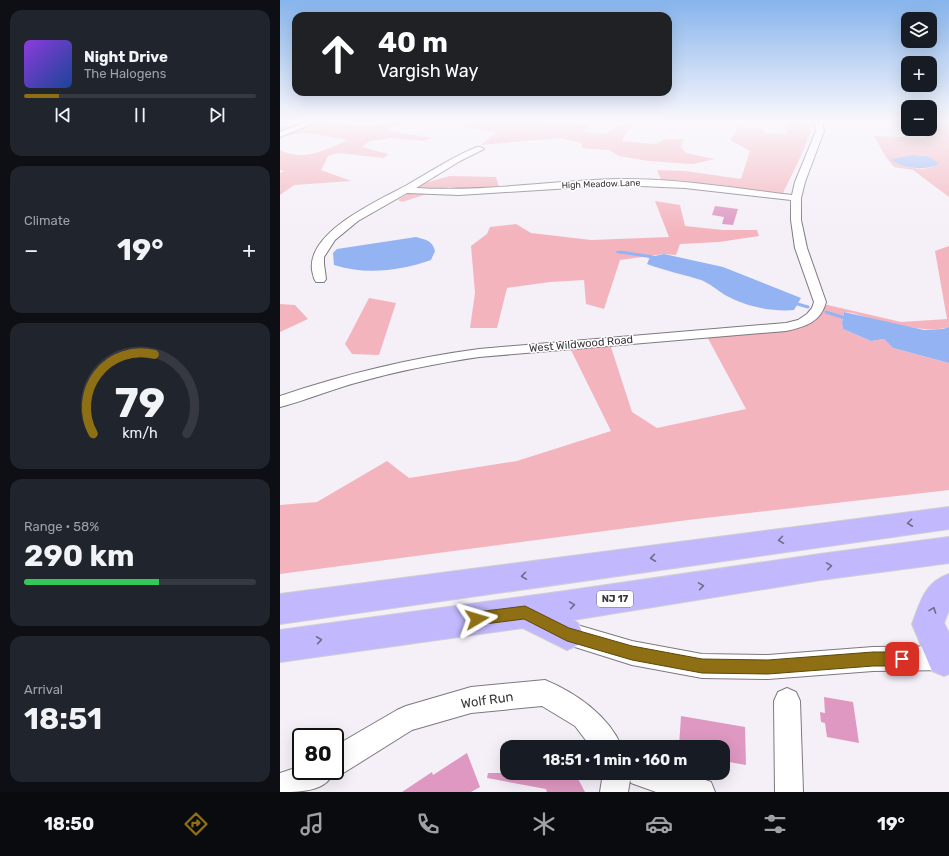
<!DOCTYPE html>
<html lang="en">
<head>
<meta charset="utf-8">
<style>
	body { margin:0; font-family:Rubik,sans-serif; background:#20242c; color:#f1f3f6; height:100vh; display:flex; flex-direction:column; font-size:15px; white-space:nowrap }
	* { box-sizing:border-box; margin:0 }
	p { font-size:13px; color:#9ea1a6 }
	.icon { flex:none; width:22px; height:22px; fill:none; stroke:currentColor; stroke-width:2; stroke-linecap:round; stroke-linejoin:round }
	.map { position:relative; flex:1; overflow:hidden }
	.drawer { display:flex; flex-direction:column; gap:10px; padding:10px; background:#0d0f14; width:280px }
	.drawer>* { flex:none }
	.hud { position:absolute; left:12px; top:12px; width:380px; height:84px; border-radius:12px; box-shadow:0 4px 16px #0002; background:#202124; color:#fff; overflow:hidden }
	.fabs { position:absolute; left:621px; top:12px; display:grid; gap:8px }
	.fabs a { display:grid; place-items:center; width:36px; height:36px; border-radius:8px; background:#171b24; box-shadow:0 4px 16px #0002; font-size:20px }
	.speed { position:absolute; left:12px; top:728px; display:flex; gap:8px; font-size:20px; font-weight:700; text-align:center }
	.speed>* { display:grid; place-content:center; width:52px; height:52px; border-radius:50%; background:#171b24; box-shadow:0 4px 16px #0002; line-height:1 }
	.speed .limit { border:2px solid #111; border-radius:6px; background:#fff; color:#111 }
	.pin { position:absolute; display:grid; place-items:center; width:34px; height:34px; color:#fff; margin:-17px; border-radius:8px; box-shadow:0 2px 6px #0006 }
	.me { position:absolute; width:44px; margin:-22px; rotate:83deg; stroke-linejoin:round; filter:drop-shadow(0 0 3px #0008) }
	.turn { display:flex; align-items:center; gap:14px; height:84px; padding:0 20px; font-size:18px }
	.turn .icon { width:52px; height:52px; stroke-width:2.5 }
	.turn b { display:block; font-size:28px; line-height:34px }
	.big { font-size:30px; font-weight:700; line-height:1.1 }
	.drawer .card { flex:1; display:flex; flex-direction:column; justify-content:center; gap:6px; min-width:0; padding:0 14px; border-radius:12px; background:#20242c }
	.drawer .dial { align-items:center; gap:0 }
	.dial svg { height:104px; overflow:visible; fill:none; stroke:#363941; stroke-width:7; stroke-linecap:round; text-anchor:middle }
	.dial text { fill:#f1f3f6; stroke:none }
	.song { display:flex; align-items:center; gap:12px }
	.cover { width:48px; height:48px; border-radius:6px; background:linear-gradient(135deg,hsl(270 70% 55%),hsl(220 70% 35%)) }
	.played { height:4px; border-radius:2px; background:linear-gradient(90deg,#8f6f13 15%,#363941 15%) }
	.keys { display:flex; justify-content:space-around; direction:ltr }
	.heat { display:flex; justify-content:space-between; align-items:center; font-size:22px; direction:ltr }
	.charge { height:6px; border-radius:3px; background:linear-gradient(90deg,#34c759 58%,#363941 0) }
	.trip { position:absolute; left:220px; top:740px; width:230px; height:40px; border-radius:12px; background:#171b24; box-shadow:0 4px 16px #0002; font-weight:700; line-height:40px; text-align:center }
	.dock { display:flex; height:64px; justify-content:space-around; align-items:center; background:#090b0e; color:#9ea1a6 }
	.dock .icon { width:28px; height:28px }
	.dock .current { color:#8f6f13 }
	.dock b { font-size:18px; color:#f1f3f6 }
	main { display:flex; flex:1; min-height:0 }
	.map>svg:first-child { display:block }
	.green { fill:#f4b4bd; fill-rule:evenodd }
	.water { fill:#94b3f3 }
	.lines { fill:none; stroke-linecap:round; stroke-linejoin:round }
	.stream-far1 { stroke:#94b3f3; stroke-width:2 }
	.stream { stroke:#94b3f3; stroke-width:3 }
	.building { fill:#de98c2 }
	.minor-casing { stroke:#7e7880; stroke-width:2 }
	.highway-casing { stroke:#d0cfd0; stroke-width:2 }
	.minor { fill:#fff; fill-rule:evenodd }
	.highway { fill:#c2b8fd; fill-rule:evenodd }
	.oneway { stroke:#706b89 }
	.route { fill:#8f6f13; stroke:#5d480c }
	.labels { text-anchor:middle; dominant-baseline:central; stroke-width:3; stroke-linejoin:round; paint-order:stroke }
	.far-street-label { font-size:9px; fill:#3a373b; stroke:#fff }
	.shield { fill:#fff; stroke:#757376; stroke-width:1 }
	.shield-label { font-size:10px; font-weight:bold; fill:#3a373b }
	.street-label { font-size:11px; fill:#3a373b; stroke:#fff }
	.near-street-label { font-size:13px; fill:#3a373b; stroke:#fff }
</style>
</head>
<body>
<main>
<section class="drawer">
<div class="card">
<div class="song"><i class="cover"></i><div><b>Night Drive</b><p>The Halogens</p></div></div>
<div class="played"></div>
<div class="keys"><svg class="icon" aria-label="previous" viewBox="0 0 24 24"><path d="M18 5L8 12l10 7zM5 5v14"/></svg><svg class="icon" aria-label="pause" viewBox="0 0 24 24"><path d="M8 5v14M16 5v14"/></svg><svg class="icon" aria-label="next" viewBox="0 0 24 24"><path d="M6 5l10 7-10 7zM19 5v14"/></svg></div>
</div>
<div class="card"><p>Climate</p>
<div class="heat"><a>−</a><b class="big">19°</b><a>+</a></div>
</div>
<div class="card dial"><svg viewBox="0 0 100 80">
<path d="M14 69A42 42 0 1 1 86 69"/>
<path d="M14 69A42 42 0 0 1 61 8" stroke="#8f6f13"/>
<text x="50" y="56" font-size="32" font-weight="700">79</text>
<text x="50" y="72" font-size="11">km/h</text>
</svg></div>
<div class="card"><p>Range · 58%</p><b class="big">290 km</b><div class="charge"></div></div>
<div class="card"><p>Arrival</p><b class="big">18:51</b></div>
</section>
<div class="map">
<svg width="669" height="792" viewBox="0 0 669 792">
	<rect width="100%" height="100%" fill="#f5eff8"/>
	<g class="green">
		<path d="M40 121 79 126 105 125 111 121H132L110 127 108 131 153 138 144 141 112 138 90 141 82 147 108 154 104 158 58 153 48 156 41 170 71 181 14 185 0 195V173L4 171 0 170V150C24 162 45 150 68 140L28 133 0 136V127Z"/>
		<path d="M192 121H269L268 124 280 123 307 125 304 132 325 134 340 125 352 124 341 141 375 144 386 139H404L401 147 406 153 435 159 413 164 369 161 339 156 329 150 302 148V143L280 138 201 145 217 132 182 127Z"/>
		<path d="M505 121H525L531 131 521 156 503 193 440 189 381 180 377 170 405 171 461 179 470 151 450 140 459 127 480 128 486 133 506 134Z"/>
		<path d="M650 121H669V197L633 170 614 167 606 157 594 136 646 138 643 129H650ZM632 155 647 156 658 163C649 174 621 167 611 159Z"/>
		<path d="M170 176 216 177 219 187 194 190 169 187 122 202 118 200 145 183Z"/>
		<path d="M375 201 400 205 405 226 443 230H477L479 236 439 242 400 244 396 255 384 254 340 260 324 309 306 304 304 280 270 282 227 288 217 328H190L195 293 191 246 207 234 210 227 236 224 251 233 311 240 389 237Z"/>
		<path d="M669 246V327C650 334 606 323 586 317 578 315 572 312 564 312L562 323 563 329 591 341 604 339 613 348 669 363V490L408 520 0 574V505L37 502 107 461 129 478 237 461 331 431 288 344 329 341 352 412 377 428 466 409 424 331 523 322 539 303 621 322 667 319 655 251Z"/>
		<path d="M89 298 116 303 99 355 72 354 65 344Z"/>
		<path d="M0 304 15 305 28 319 0 332Z"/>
	</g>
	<g class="water">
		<path d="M632 155 647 156 659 163C651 172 617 168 611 159Z"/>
		<path d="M136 237C146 240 152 240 155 251L151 260C121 271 84 275 54 265L53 253 57 249Z"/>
		<path d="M384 254 443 267 521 298 514 310C490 312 465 306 445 295 437 290 429 283 421 280 403 274 385 271 367 264L370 257Z"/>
		<path d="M564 312 644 330 663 329 669 327V363L613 348 604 339 591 341 563 329 562 323Z"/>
	</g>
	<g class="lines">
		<path class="stream-far1" d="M337 252 347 253"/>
		<g class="stream">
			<path d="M340 252 373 257"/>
			<path d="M514 303 528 307"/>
			<path d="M546 312 568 319"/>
		</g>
	</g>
	<g class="building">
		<path d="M435 206 458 209 453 225 442 224 444 217 432 215Z"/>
		<path d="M544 697 573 702 579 743 547 737 545 723 541 722 540 712 545 713Z"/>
		<path d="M401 716 465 727 466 765 443 761V747H399Z"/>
		<path d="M187 753 200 787 191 792H122L152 772 153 775Z"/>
		<path d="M208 773H295L305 792H267L266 789 207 778Z"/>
	</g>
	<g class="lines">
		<g class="minor-casing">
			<g id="minor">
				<path d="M29 121H39L0 137V132Z"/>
				<path d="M534 121H542L544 131 525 182 521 198V220L527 248 546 302C541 322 525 327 506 331L199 357C158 363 118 371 79 382 52 389 27 400 0 407V396C65 374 131 358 199 349L506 323 518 320 527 314 532 308 534 302 515 248 511 220V200L405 188 338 185 179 195 127 193 78 221 55 240 44 257V264L46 279 44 282H36C33 278 33 274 32 270 27 231 100 200 127 185 150 172 172 157 197 147H200L204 149 180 161 136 188C203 192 269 181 336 179 395 178 454 188 512 195L515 182 536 131Z"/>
				<path d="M287 622 352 641 422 654 488 655 593 647 669 646V670L593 671 488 679 422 678 352 665 279 642 275 634 279 626Z"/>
				<path d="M265 680C296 693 328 715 342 747H311L295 726 262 706 191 713 132 730 65 772 55 776 52 775C44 792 18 792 0 792V773L21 766V771H55V746L117 710 126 706 191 687Z"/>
				<path d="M507 688 516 692 520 701 523 792H495L494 701 498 692Z"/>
				<path d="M323 773H406L431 782 435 792H376L351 783 350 780 348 792H320Z"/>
			</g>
		</g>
		<g class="highway-casing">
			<g id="highway">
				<path d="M669 507V529L0 624V594Z"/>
				<path d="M669 537V563L540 580 293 620 298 623 303 634 298 645 287 650 243 628 0 662V630L285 591 540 554Z"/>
				<path d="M669 574V610L664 623 669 633V674L664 676 652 671 632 624C641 601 644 583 669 574Z"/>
			</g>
		</g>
		<use href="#minor" class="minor"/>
		<use href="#highway" class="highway"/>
	</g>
	<defs><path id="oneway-chevron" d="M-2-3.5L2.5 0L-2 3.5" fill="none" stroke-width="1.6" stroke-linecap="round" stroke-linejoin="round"/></defs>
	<g class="oneway">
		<use href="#oneway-chevron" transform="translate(630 523) rotate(173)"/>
		<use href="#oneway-chevron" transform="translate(501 540) rotate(172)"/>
		<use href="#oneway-chevron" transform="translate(373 558) rotate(172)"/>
		<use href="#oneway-chevron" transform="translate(549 566) rotate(-9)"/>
		<use href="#oneway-chevron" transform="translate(244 576) rotate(172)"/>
		<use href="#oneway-chevron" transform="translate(421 586) rotate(-9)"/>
		<use href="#oneway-chevron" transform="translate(292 605) rotate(-9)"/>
		<use href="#oneway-chevron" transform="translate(653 610) rotate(-70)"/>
		<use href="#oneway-chevron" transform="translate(39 640) rotate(-8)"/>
	</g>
	<linearGradient id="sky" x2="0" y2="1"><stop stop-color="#86b4ec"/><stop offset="0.52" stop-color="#faf8fc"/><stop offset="1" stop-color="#faf8fc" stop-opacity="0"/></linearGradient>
	<rect width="669" height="232" fill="url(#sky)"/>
	<path class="route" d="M245 606 289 628 352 646 422 659 488 660 593 652H622L626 654 628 659 626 664 622 666H593L488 674 422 673 352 660 287 641 244 619 197 625 192 623 190 619 192 614 197 612Z"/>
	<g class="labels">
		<g class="far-street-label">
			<text transform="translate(321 184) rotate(-2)">High Meadow Lane</text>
		</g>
		<rect class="shield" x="317" y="591" width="36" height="16" rx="3"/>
		<g class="shield-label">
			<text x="335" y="599">NJ 17</text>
		</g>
		<g class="street-label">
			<text transform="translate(301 344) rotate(-5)">West Wildwood Road</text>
		</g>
		<g class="near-street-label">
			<text transform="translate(207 700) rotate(-8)">Wolf Run</text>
		</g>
	</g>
</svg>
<div class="fabs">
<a><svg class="icon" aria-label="layers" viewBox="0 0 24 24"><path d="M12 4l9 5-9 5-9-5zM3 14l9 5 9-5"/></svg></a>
<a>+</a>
<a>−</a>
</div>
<div class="speed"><div class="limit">80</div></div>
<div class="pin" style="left:622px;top:659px;background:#d93025"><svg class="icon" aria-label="arrive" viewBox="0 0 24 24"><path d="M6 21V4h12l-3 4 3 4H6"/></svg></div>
<svg class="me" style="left:197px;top:619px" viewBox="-20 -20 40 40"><path d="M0-17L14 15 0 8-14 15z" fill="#8f6f13" stroke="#fff" stroke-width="4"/></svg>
<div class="trip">18:51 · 1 min · 160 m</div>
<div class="hud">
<div class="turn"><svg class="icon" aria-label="ahead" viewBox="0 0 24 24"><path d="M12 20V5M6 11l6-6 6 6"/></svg><div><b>40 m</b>Vargish Way</div></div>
</div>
</div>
</main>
<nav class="dock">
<b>18:50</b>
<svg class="icon current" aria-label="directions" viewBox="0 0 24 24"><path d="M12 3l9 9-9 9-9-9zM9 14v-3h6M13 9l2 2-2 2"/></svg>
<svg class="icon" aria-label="music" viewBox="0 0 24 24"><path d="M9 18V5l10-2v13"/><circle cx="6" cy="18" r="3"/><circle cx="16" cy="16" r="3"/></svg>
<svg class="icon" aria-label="phone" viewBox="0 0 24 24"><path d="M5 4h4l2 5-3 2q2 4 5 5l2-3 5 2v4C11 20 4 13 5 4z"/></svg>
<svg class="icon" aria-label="climate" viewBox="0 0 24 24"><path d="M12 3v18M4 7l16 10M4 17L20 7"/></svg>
<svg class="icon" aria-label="car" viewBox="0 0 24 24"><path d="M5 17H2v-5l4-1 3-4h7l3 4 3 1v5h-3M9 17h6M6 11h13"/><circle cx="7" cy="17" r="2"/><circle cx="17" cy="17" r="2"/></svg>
<svg class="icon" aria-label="filters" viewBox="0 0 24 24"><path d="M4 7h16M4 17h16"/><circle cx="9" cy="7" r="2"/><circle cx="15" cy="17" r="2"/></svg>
<b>19°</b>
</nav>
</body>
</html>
